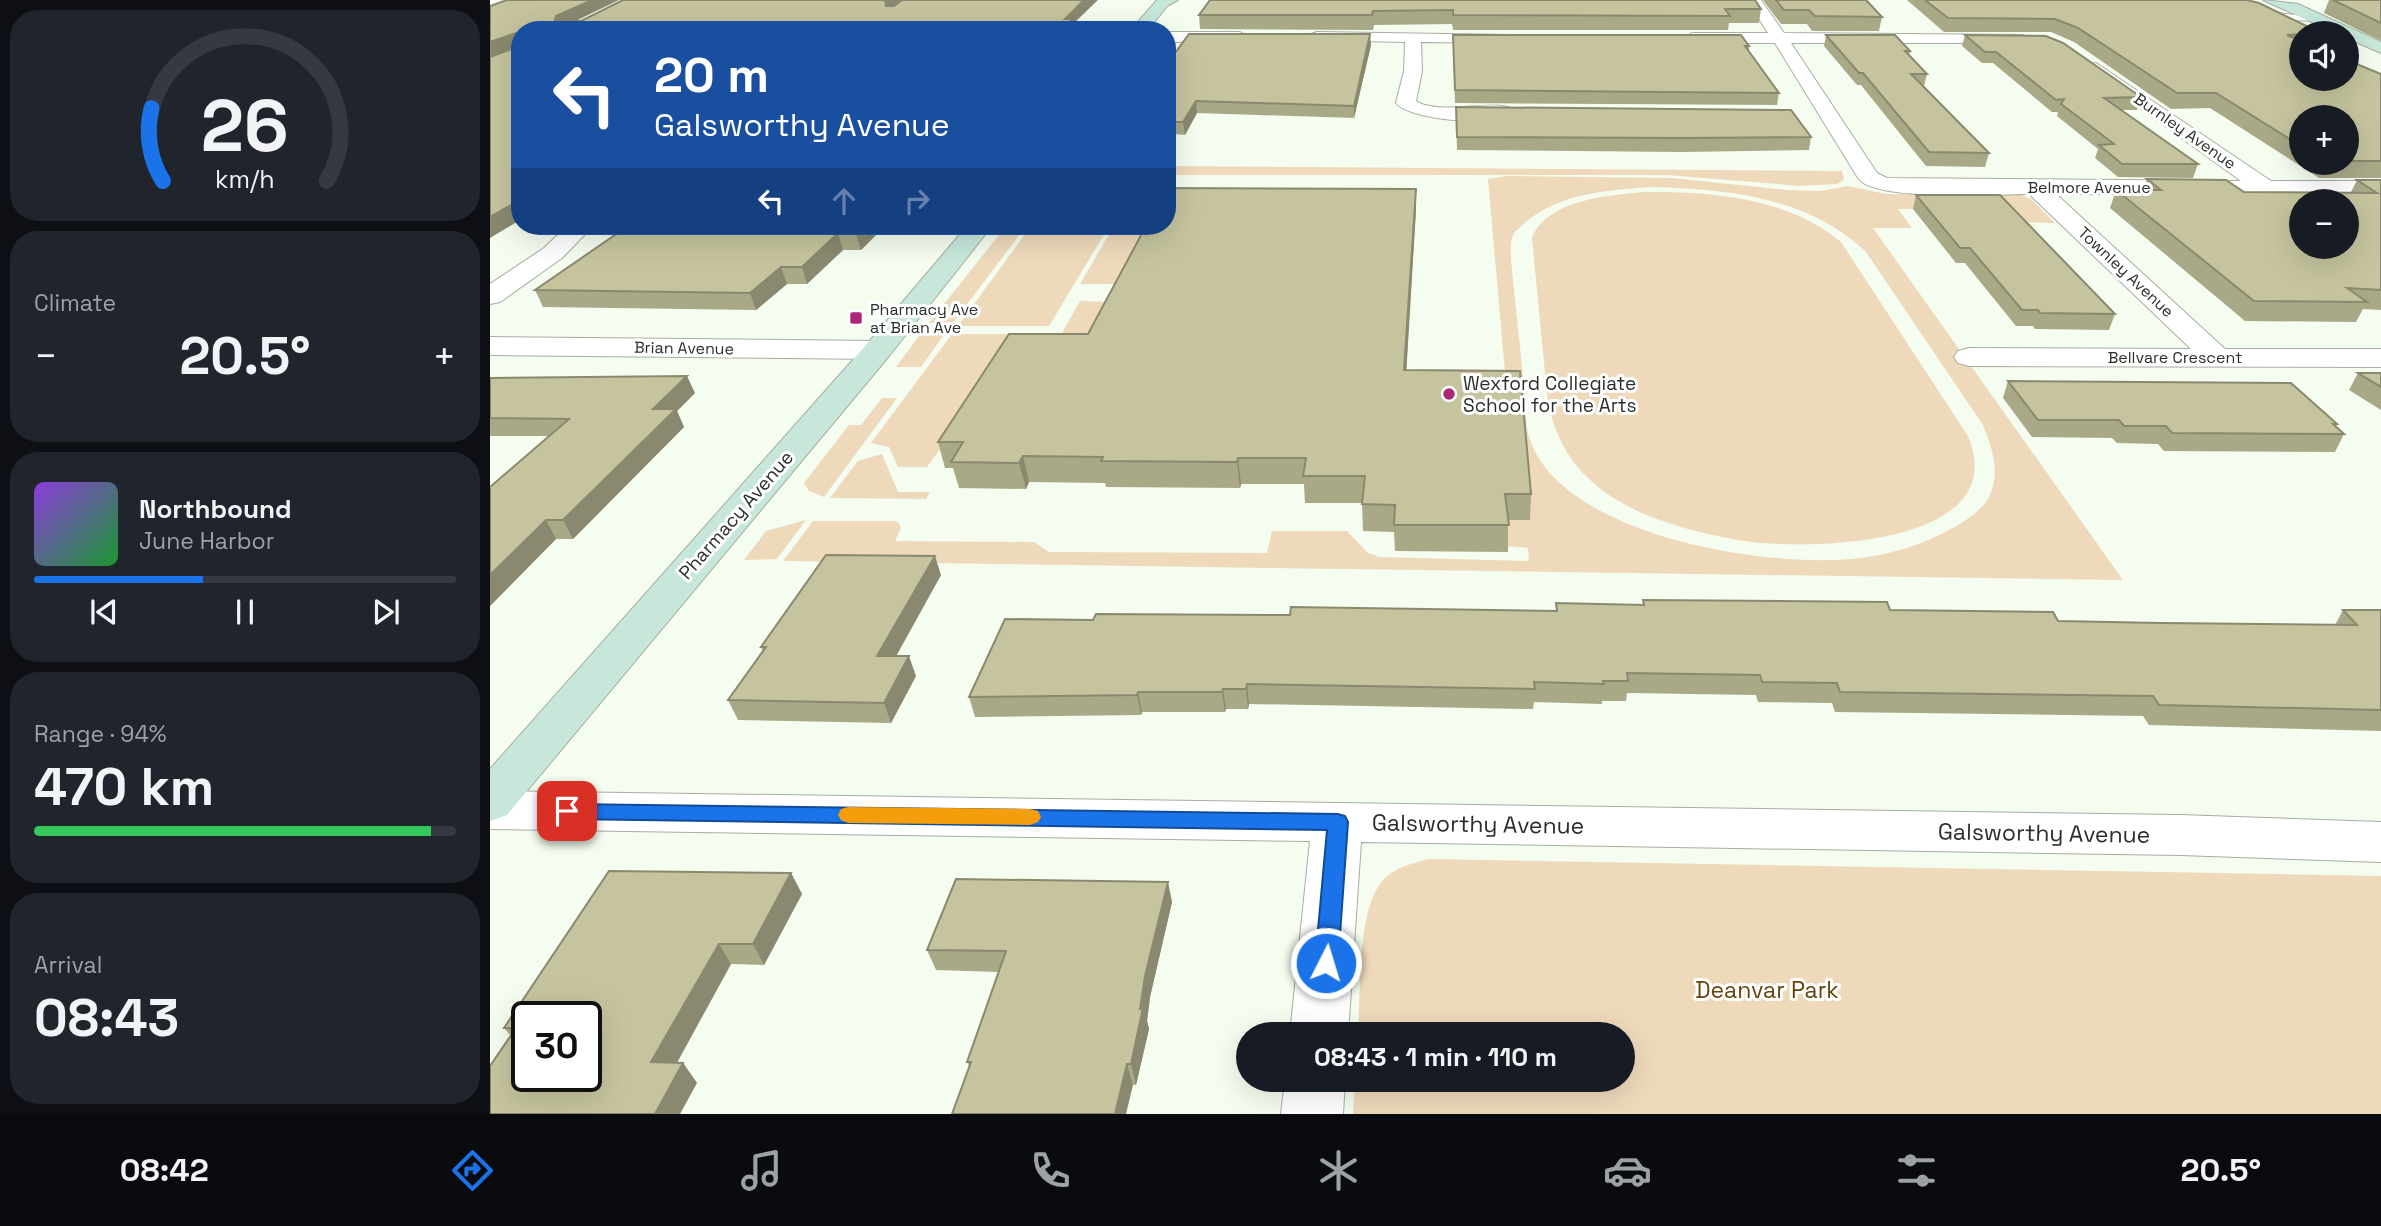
<!DOCTYPE html>
<html lang="en">
<head>
<meta charset="utf-8">
<style>
	body { margin:0; font-family:"Space Grotesk",sans-serif; background:#20242c; color:#f1f3f6; height:100vh; display:flex; flex-direction:column; font-size:26px; white-space:nowrap }
	* { box-sizing:border-box; margin:0 }
	p { font-size:23px; color:#9ea1a6 }
	.icon { flex:none; width:38px; height:38px; fill:none; stroke:currentColor; stroke-width:2; stroke-linecap:round; stroke-linejoin:round }
	.map { position:relative; flex:1; overflow:hidden }
	.sheet { display:flex; flex-direction:column; gap:10px; padding:10px; background:#0d0f14; width:490px }
	.sheet>* { flex:none }
	.hud { position:absolute; left:21px; top:21px; width:665px; height:214px; border-radius:28px; box-shadow:0 7px 28px #0002; background:#1a4fa0; color:#fff; overflow:hidden }
	.tools { position:absolute; left:1799px; top:21px; display:grid; gap:14px }
	.tools a { display:grid; place-items:center; width:70px; height:70px; border-radius:50%; background:#171b24; box-shadow:0 7px 28px #0002; font-size:35px }
	.speed { position:absolute; left:21px; top:1001px; display:flex; gap:14px; font-size:35px; font-weight:700; text-align:center }
	.speed>* { display:grid; place-content:center; width:91px; height:91px; border-radius:50%; background:#171b24; box-shadow:0 7px 28px #0002; line-height:1 }
	.speed .limit { border:4px solid #111; border-radius:10px; background:#fff; color:#111 }
	.pin { position:absolute; display:grid; place-items:center; width:60px; height:60px; color:#fff; margin:-30px; border-radius:14px; box-shadow:0 4px 10px #0006 }
	.me { position:absolute; width:77px; margin:-38px; rotate:5deg; stroke-linejoin:round; filter:drop-shadow(0 0 5px #0008) }
	.turn { display:flex; align-items:center; gap:24px; height:147px; padding:0 28px; font-size:32px }
	.turn .icon { width:91px; height:91px; stroke-width:2.5 }
	.turn b { display:block; font-size:49px; line-height:60px }
	.lanes { display:flex; align-items:center; height:66px; padding:0 28px; background:#0003; justify-content:center; gap:35px; direction:ltr }
	.lanes .off { opacity:.35 }
	.big { font-size:52px; font-weight:600; line-height:1.1 }
	.sheet .card { flex:1; display:flex; flex-direction:column; justify-content:center; gap:10px; min-width:0; padding:0 24px; border-radius:28px; background:#20242c }
	.sheet .dial { align-items:center; gap:0 }
	.dial svg { height:182px; overflow:visible; fill:none; stroke:#363941; stroke-width:7; stroke-linecap:round; text-anchor:middle }
	.dial text { fill:#f1f3f6; stroke:none }
	.song { display:flex; align-items:center; gap:21px }
	.cover { width:84px; height:84px; border-radius:10px; background:linear-gradient(135deg,hsl(270 70% 55%),hsl(130 70% 35%)) }
	.played { height:7px; border-radius:4px; background:linear-gradient(90deg,#1a73e8 40%,#363941 40%) }
	.keys { display:flex; justify-content:space-around; direction:ltr }
	.heat { display:flex; justify-content:space-between; align-items:center; font-size:38px; direction:ltr }
	.charge { height:10px; border-radius:5px; background:linear-gradient(90deg,#34c759 94%,#363941 0) }
	.trip { position:absolute; left:746px; top:1022px; width:399px; height:70px; border-radius:35px; background:#171b24; box-shadow:0 7px 28px #0002; font-weight:600; line-height:70px; text-align:center }
	.tabs { display:flex; height:112px; justify-content:space-around; align-items:center; background:#090b0e; color:#9ea1a6 }
	.tabs .icon { width:49px; height:49px }
	.tabs .current { color:#1a73e8 }
	.tabs b { font-size:32px; color:#f1f3f6 }
	main { display:flex; flex:1; min-height:0 }
	.map>svg:first-child { display:block }
	.green { fill:#eed9bb; fill-rule:evenodd }
	.lines { fill:none; stroke-linecap:round; stroke-linejoin:round }
	.lane-casing { stroke:#a5aea1; stroke-width:2 }
	.street-casing { stroke:#a5aea1; stroke-width:2 }
	.secondary-casing { stroke:#a5aea1; stroke-width:2 }
	.lane { fill:#fff; fill-rule:evenodd }
	.street { fill:#fff; fill-rule:evenodd }
	.secondary { fill:#c6e7da; fill-rule:evenodd }
	.wall { fill:#a9a988; fill-rule:evenodd }
	.shaded-wall { fill:#8a896f }
	.building { fill:#c5c49e; stroke:#8a896f; stroke-width:2; fill-rule:evenodd }
	.route { fill:#1a73e8; stroke:#114b97; stroke-width:2 }
	.slow { fill:#f59e0b }
	.poi-dot { fill:#ab2874; stroke:#fff; stroke-width:2.5 }
	.labels { text-anchor:middle; dominant-baseline:central; stroke-width:6; stroke-linejoin:round; paint-order:stroke }
	.far-street-label { font-size:16px; fill:#2b2f2a; stroke:#fff }
	.far-poi-label { font-size:16px; fill:#2b2f2a; stroke:#fff; text-anchor:start }
	.poi-label { font-size:19px; fill:#2b2f2a; stroke:#fff; text-anchor:start }
	.street-label { font-size:19px; fill:#2b2f2a; stroke:#fff }
	.near-street-label { font-size:23px; fill:#2b2f2a; stroke:#fff }
	.near-park-label { font-size:23px; fill:#63440a; stroke:#fff }
</style>
</head>
<body>
<main>
<section class="sheet">
<div class="card dial"><svg viewBox="0 0 100 80">
<path d="M14 69A42 42 0 1 1 86 69"/>
<path d="M14 69A42 42 0 0 1 9 37" stroke="#1a73e8"/>
<text x="50" y="56" font-size="32" font-weight="700">26</text>
<text x="50" y="72" font-size="11">km/h</text>
</svg></div>
<div class="card"><p>Climate</p>
<div class="heat"><a>−</a><b class="big">20.5°</b><a>+</a></div>
</div>
<div class="card">
<div class="song"><i class="cover"></i><div><b>Northbound</b><p>June Harbor</p></div></div>
<div class="played"></div>
<div class="keys"><svg class="icon" aria-label="previous" viewBox="0 0 24 24"><path d="M18 5L8 12l10 7zM5 5v14"/></svg><svg class="icon" aria-label="pause" viewBox="0 0 24 24"><path d="M8 5v14M16 5v14"/></svg><svg class="icon" aria-label="next" viewBox="0 0 24 24"><path d="M6 5l10 7-10 7zM19 5v14"/></svg></div>
</div>
<div class="card"><p>Range · 94%</p><b class="big">470 km</b><div class="charge"></div></div>
<div class="card"><p>Arrival</p><b class="big">08:43</b></div>
</section>
<div class="map">
<svg width="1891" height="1114" viewBox="0 0 1891 1114">
	<rect width="100%" height="100%" fill="#f4fdef"/>
	<g class="green">
		<path d="M677 166 1352 171 1354 180 1347 184 1310 186 1176 175H677Z"/>
		<path d="M1016 176 1182 178 1297 190 1331 191 1358 186 1396 194 1530 195 1541 199 1565 223 1517 222 1446 209H1408L1422 228H1383L1633 580 293 561 323 521H404L408 522 411 528 405 541 544 542 559 552 777 553 782 531H857L878 553 890 557 1039 561 1038 548 1017 546 1016 520H1039L1017 395 998 179ZM1159 187C1237 189 1317 196 1376 252L1493 425C1502 448 1511 473 1499 497 1492 511 1472 523 1459 530 1433 544 1407 552 1378 557 1289 571 1075 539 1040 440 1034 425 1036 403 1034 387 1030 345 1025 302 1021 260 1021 254 1020 244 1022 238 1024 231 1031 227 1036 222 1071 193 1115 191 1159 187Z"/>
		<path d="M1156 192C1222 191 1299 198 1351 242L1478 436C1525 549 1310 551 1248 540 1197 531 1136 515 1098 478 1076 457 1065 433 1058 404L1042 238C1057 199 1121 195 1156 192Z"/>
		<path d="M516 226H536L463 323H439Z"/>
		<path d="M541 226H619L559 326H468Z"/>
		<path d="M624 226H670L641 284H590Z"/>
		<path d="M590 301 631 302 622 325 563 349Z"/>
		<path d="M432 332H456L431 367H406Z"/>
		<path d="M462 334H535L437 467H408L399 447 381 443Z"/>
		<path d="M392 398H407L334 497 319 491 314 483 359 425H371Z"/>
		<path d="M392 454 408 492H440L436 499 340 498 368 461Z"/>
		<path d="M316 520 287 559 254 560 276 531Z"/>
		<path d="M939 859 1891 876V1114H863L865 1080H1132V1034H868C871 994 866 908 894 879 906 867 923 863 939 859Z"/>
	</g>
	<g class="lines">
		<g class="lane-casing">
			<path id="lane" d="M1730 0H1741L1779 12 1831 18 1827 21C1795 20 1757 20 1730 0Z"/>
		</g>
		<g class="street-casing">
			<g id="street">
				<path d="M1257 0H1271L1294 33 1533 35 1535 38 1527 43H1301L1387 173 1397 178 1751 181 1600 72 1597 68 1600 64 1606 63 1781 181H1891V195L1566 194 1735 349H1891V367L1479 366 1468 363 1464 357 1468 351 1479 348 1701 349 1539 194C1508 194 1384 202 1368 178L1285 43H1202L1194 38 1202 33H1278Z"/>
				<path d="M677 32H750L758 37 750 42H677Z"/>
				<path d="M827 32 1022 35 1024 38 1016 43 931 42 932 71 926 101C950 117 1013 96 1027 112 1014 128 920 121 906 103L914 71 915 42 821 40V34Z"/>
				<path d="M77 226H103L72 258 10 302 0 304V284L54 248Z"/>
				<path d="M0 337 388 341 399 344 403 350 399 356 388 359 0 355Z"/>
				<path d="M0 791 1690 815 1891 822V862L1690 855 871 842 858 1034H800L820 841 0 829Z"/>
				<path d="M795 1080H855L853 1114H791Z"/>
			</g>
		</g>
		<g class="secondary-casing">
			<g id="secondary">
				<path d="M667 0H688L677 6 658 30H641Z"/>
				<path d="M1773 0 1808 4 1891 42V53L1857 38V33H1846Z"/>
				<path d="M477 226H502L399 356 17 815 0 821V769L377 344Z"/>
			</g>
		</g>
		<use href="#lane" class="lane"/>
		<use href="#street" class="street"/>
		<use href="#secondary" class="secondary"/>
	</g>
	<g class="wall">
		<path d="M720 0 1271 9 1269 23H1239L1238 30H963L962 24 884 25 883 30 710 29 709 15Z"/>
		<path d="M1273 0H1376L1392 17 1389 31H1322L1317 24H1291Z"/>
		<path d="M1417 0H1757L1811 33V79L1891 74V178H1829L1720 108 1681 109 1584 42 1561 32H1454ZM1811 117H1857V163H1811Z"/>
		<path d="M1839 0H1891V41L1834 13Z"/>
		<path d="M1336 35 1420 51 1419 56 1437 74 1434 86H1433L1499 153 1495 167 1436 166 1371 85H1367L1334 46Z"/>
		<path d="M1475 35 1651 97 1647 110H1631L1708 164 1703 178 1628 177 1605 158 1608 149 1567 116 1568 112H1562L1503 63H1492L1472 46Z"/>
		<path d="M881 45 864 118 707 113 695 135 683 134 677 145V64Z"/>
		<path d="M963 46H1259V51L1289 93 1287 105 965 103Z"/>
		<path d="M966 107 1321 137 1319 150 1191 152 967 150Z"/>
		<path d="M1657 179 1754 192H1861L1867 180H1891V310L1873 309 1866 322 1755 321 1620 208 1626 190H1653Z"/>
		<path d="M926 189V209L916 370 1041 494 1040 520H1018V552L905 551 904 532 873 531 872 503H815L814 484H751L750 488 616 487 615 483 539 482 536 489 469 488 463 468H455L448 442 598 334Z"/>
		<path d="M1426 195 1625 314 1619 330 1545 329 1543 326H1526L1475 263H1466L1423 209Z"/>
		<path d="M138 226H395L371 250H353L317 284H297L266 310 53 307 45 290Z"/>
		<path d="M1868 373H1891V410L1859 390Z"/>
		<path d="M0 378 205 393 187 411 194 427 83 539H66L0 606 59 436H0Z"/>
		<path d="M1518 381 1847 424 1846 427 1854 434 1845 452 1674 451 1668 444 1627 443 1622 438 1542 437 1513 398Z"/>
		<path d="M451 575 406 656 426 676 401 723 248 720 238 700 273 651 271 647Z"/>
		<path d="M1153 600 1400 610 1568 621 1845 625 1853 610H1891V731L1659 725 1653 716 1345 712 1342 703 1268 702 1266 695 1137 693 1136 701H1112V704L1044 702 1043 709 759 704 758 709H736L735 712H652L651 715 485 717 479 697 603 620 800 615 1066 611V603L1153 605Z"/>
		<path d="M301 873 312 894 274 965 241 964 187 1063H193L207 1083 21 1036 14 1028Z"/>
		<path d="M682 902 660 997 657 1021 659 1029 646 1085 479 1066 477 1062 509 972 446 970 437 950Z"/>
	</g>
	<g class="shaded-wall">
		<path d="M102 0H129L71 28 65 20 66 16Z"/>
		<path d="M395 0H413L398 9Z"/>
		<path d="M594 0H608L583 24 584 30H572L575 19Z"/>
		<path d="M26 33 30 45 0 57V42Z"/>
		<path d="M880 34 881 45 864 118V106Z"/>
		<path d="M706 101 707 113 695 135 693 122Z"/>
		<path d="M681 122 683 134 677 145V129Z"/>
		<path d="M926 189V209L915 394 914 370Z"/>
		<path d="M30 200V220L0 238V217Z"/>
		<path d="M374 226H395L371 250 366 234Z"/>
		<path d="M348 233 353 250 317 284 312 267Z"/>
		<path d="M291 267 297 284 266 310 260 293Z"/>
		<path d="M197 376 205 393 187 411 194 427 83 539 73 520 163 409Z"/>
		<path d="M533 456 539 482 536 489 529 463Z"/>
		<path d="M748 458 751 484 750 488 747 462Z"/>
		<path d="M56 520 66 539 0 606V575Z"/>
		<path d="M445 556 451 575 395 676 387 656Z"/>
		<path d="M419 656 426 676 401 723 394 703Z"/>
		<path d="M757 684 759 704 758 709 756 689Z"/>
		<path d="M733 689 736 709 735 712 732 692Z"/>
		<path d="M648 692 652 712 651 715 647 695Z"/>
		<path d="M301 873 312 894 274 965 263 944Z"/>
		<path d="M678 882 682 902 660 997 657 1021 659 1029 646 1085 641 1064 655 976Z"/>
		<path d="M229 944 241 964 176 1082 161 1062Z"/>
		<path d="M193 1063 207 1083 190 1114H165Z"/>
		<path d="M637 1064 643 1085 636 1114H625Z"/>
	</g>
	<g class="building">
		<path d="M17 0H102L66 16 65 20 91 21 133 0H395L396 6H404L412 0H594L575 19H582L572 30H30V200L0 217V168H1H0V57L27 47 26 33 0 42V6Z"/>
		<path d="M720 0H1265L1271 9H1235L1240 16 963 15V10L883 11 882 15H709Z"/>
		<path d="M1286 0H1376L1392 17 1325 16 1319 10H1294Z"/>
		<path d="M1435 0H1757L1769 3 1831 33 1797 35 1811 41V79H1857V60L1891 74V161H1857V117H1811V146L1726 93H1687L1588 28 1565 19 1458 18Z"/>
		<path d="M1843 0H1891V23Z"/>
		<path d="M699 34H880L864 106 706 101 693 122H681L677 129V64Z"/>
		<path d="M963 35H1251L1259 46H1255L1289 93 965 90Z"/>
		<path d="M1336 35H1405L1420 51H1415L1437 74H1421L1499 153 1439 152 1373 73H1369Z"/>
		<path d="M1475 35 1556 36 1573 43 1651 97 1614 98 1708 164H1632L1609 145 1624 144 1571 104 1574 99 1566 100 1506 52H1495Z"/>
		<path d="M966 107 1301 110 1321 137 1193 138 967 137Z"/>
		<path d="M1657 179 1736 180 1754 192 1887 193 1867 180H1891V290L1857 288 1877 302 1764 301 1626 190H1671ZM1811 201H1857V247H1811Z"/>
		<path d="M677 188 926 189 914 370 1030 371 1041 494H1015L1019 525H904L905 505 872 504 875 476H813L816 458H748L747 462 611 461 613 457 533 456 529 463 461 462 473 442H448L519 334H598L656 226H677Z"/>
		<path d="M1426 195H1510L1625 314 1550 313 1548 310H1532L1480 248H1470Z"/>
		<path d="M138 226H374L366 234 348 233 312 267H291L260 293 45 290Z"/>
		<path d="M1868 373H1891V387Z"/>
		<path d="M197 376 163 409H186L73 520H56L0 575V487L79 419 0 418V378Z"/>
		<path d="M1518 381 1801 383 1847 424H1843L1854 434 1682 433 1676 426H1634L1629 420H1548Z"/>
		<path d="M336 555 445 556 387 656H419L394 703 238 700 276 647H271Z"/>
		<path d="M1153 600 1397 602 1400 610 1563 612 1568 621 1670 623 1867 625 1853 610H1891V710L1669 705 1663 696 1350 692 1347 683 1272 682 1270 675 1137 673 1138 681H1113L1114 684 1044 682 1045 689 757 684 756 689H733L732 692H648L647 695 479 697 515 619 603 620 606 614 800 615 801 607 1067 611 1066 603 1154 605Z"/>
		<path d="M119 871 301 873 263 944H229L161 1062 193 1063 165 1114H0V1066L26 1028H14ZM37 1017H96V1076H37Z"/>
		<path d="M466 879 678 882 655 976 650 1009 653 1008 641 1064H637L625 1114H462L481 1062H477L516 951 437 950Z"/>
	</g>
	<path class="route" d="M77 804 848 814 855 816 858 822 848 963 844 970 836 973 828 970 825 963 837 830 77 819 70 817 67 811 70 806Z"/>
	<path class="slow" d="M358 807 540 809 548 811 551 817 548 822 540 825 358 823 351 820 348 815 351 809Z"/>
	<g class="poi-dot">
		<rect x="359" y="311" width="14" height="14" rx="3.5"/>
		<circle cx="959" cy="394" r="7"/>
	</g>
	<g class="labels">
		<g class="far-street-label">
			<text transform="translate(1695 131) rotate(35)">Burnley Avenue</text>
			<text x="1599" y="187">Belmore Avenue</text>
			<text transform="translate(1636 272) rotate(43)">Townley Avenue</text>
			<text transform="translate(194 348) rotate(1)">Brian Avenue</text>
			<text x="1685" y="357">Bellvare Crescent</text>
		</g>
		<g class="far-poi-label">
			<text x="380" y="309">Pharmacy Ave<tspan x="380" dy="18">at Brian Ave</tspan></text>
		</g>
		<g class="poi-label">
			<text x="973" y="383">Wexford Collegiate<tspan x="973" dy="22">School for the Arts</tspan></text>
		</g>
		<g class="street-label">
			<text transform="translate(246 515) rotate(-49)">Pharmacy Avenue</text>
		</g>
		<g class="near-street-label">
			<text transform="translate(988 824) rotate(1)">Galsworthy Avenue</text>
			<text transform="translate(1554 833) rotate(1)">Galsworthy Avenue</text>
		</g>
		<g class="near-park-label">
			<text x="1277" y="990">Deanvar Park</text>
		</g>
	</g>
</svg>
<div class="tools">
<a><svg class="icon" aria-label="sound" viewBox="0 0 24 24"><path d="M4 9h4l5-4v14l-5-4H4zM17 9q2 3 0 6"/></svg></a>
<a>+</a>
<a>−</a>
</div>
<div class="speed"><div class="limit">30</div></div>
<div class="pin" style="left:77px;top:811px;background:#d93025"><svg class="icon" aria-label="arrive" viewBox="0 0 24 24"><path d="M6 21V4h12l-3 4 3 4H6"/></svg></div>
<svg class="me" style="left:836px;top:963px" viewBox="-20 -20 40 40"><circle r="17" fill="#1a73e8" stroke="#fff" stroke-width="3"/><path d="M0-11L8 9 0 5-8 9z" fill="#fff"/></svg>
<div class="trip">08:43 · 1 min · 110 m</div>
<div class="hud">
<div class="turn"><svg class="icon" aria-label="left" viewBox="0 0 24 24"><path d="M17 20v-9H6M10 6l-5 5 5 5"/></svg><div><b>20 m</b>Galsworthy Avenue</div></div>
<div class="lanes"><svg class="icon" aria-label="left" viewBox="0 0 24 24"><path d="M17 20v-9H6M10 6l-5 5 5 5"/></svg><svg class="icon off" aria-label="ahead" viewBox="0 0 24 24"><path d="M12 20V5M6 11l6-6 6 6"/></svg><svg class="icon off" aria-label="right" viewBox="0 0 24 24"><path d="M7 20v-9h11M14 6l5 5-5 5"/></svg></div>
</div>
</div>
</main>
<nav class="tabs">
<b>08:42</b>
<svg class="icon current" aria-label="directions" viewBox="0 0 24 24"><path d="M12 3l9 9-9 9-9-9zM9 14v-3h6M13 9l2 2-2 2"/></svg>
<svg class="icon" aria-label="music" viewBox="0 0 24 24"><path d="M9 18V5l10-2v13"/><circle cx="6" cy="18" r="3"/><circle cx="16" cy="16" r="3"/></svg>
<svg class="icon" aria-label="phone" viewBox="0 0 24 24"><path d="M5 4h4l2 5-3 2q2 4 5 5l2-3 5 2v4C11 20 4 13 5 4z"/></svg>
<svg class="icon" aria-label="climate" viewBox="0 0 24 24"><path d="M12 3v18M4 7l16 10M4 17L20 7"/></svg>
<svg class="icon" aria-label="car" viewBox="0 0 24 24"><path d="M5 17H2v-5l4-1 3-4h7l3 4 3 1v5h-3M9 17h6M6 11h13"/><circle cx="7" cy="17" r="2"/><circle cx="17" cy="17" r="2"/></svg>
<svg class="icon" aria-label="filters" viewBox="0 0 24 24"><path d="M4 7h16M4 17h16"/><circle cx="9" cy="7" r="2"/><circle cx="15" cy="17" r="2"/></svg>
<b>20.5°</b>
</nav>
</body>
</html>
